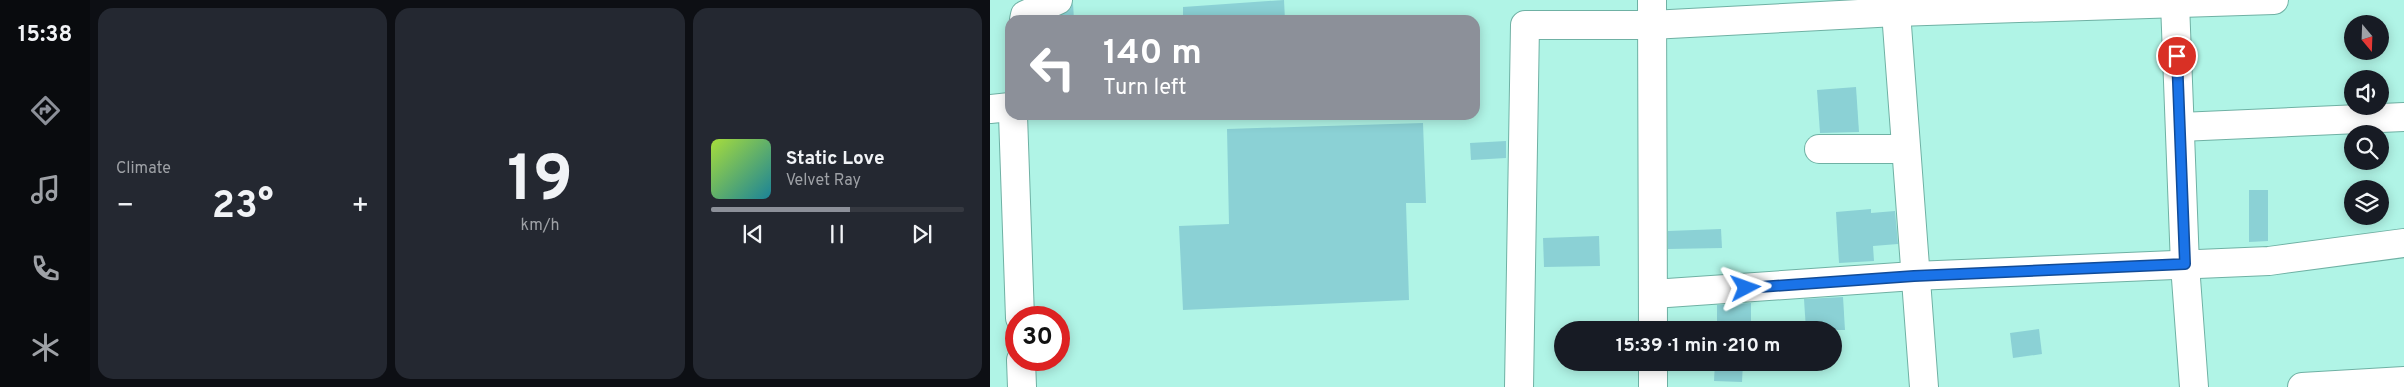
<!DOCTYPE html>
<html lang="en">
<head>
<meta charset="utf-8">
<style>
	body { margin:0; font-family:Overpass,sans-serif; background:#242831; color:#f1f3f6; height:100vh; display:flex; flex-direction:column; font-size:19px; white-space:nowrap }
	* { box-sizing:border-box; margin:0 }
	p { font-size:16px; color:#9ea1a6 }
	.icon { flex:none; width:28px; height:28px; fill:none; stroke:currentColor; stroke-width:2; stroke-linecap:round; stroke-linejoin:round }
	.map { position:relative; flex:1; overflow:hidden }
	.side { display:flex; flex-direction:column; gap:8px; padding:8px; background:#0d0f14; width:900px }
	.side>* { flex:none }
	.top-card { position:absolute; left:15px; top:15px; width:475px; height:105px; border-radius:15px; box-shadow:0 2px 12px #0003; background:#8c9099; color:#fff; overflow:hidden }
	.needle { width:32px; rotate:161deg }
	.fabs { position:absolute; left:1354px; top:15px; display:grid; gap:10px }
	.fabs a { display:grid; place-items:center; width:45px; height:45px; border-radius:50%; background:#171b24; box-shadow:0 2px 12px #0003; font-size:25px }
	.speed { position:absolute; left:15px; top:306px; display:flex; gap:10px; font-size:25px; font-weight:700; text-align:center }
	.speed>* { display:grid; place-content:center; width:65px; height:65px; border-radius:50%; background:#171b24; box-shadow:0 2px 12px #0003; line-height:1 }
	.speed .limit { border:8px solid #d22; background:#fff; color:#111 }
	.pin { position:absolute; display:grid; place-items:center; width:42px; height:42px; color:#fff; margin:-21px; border:2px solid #fff; border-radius:50%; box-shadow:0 1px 5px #0007 }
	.me { position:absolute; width:55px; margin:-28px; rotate:86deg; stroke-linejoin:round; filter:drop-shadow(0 0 4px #0008) }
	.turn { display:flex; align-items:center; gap:18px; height:105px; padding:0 15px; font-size:22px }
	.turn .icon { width:65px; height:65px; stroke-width:2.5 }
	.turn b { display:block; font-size:35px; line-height:42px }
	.big { font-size:38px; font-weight:700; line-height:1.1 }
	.side .widget { flex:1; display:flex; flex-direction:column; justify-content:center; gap:8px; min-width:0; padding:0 18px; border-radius:15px; background:#242831 }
	.side .dial { align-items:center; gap:0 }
	.dial b { font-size:65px; line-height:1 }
	.song { display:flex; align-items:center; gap:15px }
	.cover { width:60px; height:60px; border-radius:8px; background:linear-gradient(135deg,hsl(80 70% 55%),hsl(190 70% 35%)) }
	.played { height:5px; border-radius:2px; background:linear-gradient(90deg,#8c9099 55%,#363941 55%) }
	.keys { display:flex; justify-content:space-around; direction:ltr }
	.heat { display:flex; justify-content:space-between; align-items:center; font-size:28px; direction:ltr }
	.side .tiles { flex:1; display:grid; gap:8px; grid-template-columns:repeat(3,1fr) }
	.trip { position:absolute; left:564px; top:321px; width:288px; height:50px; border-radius:25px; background:#171b24; box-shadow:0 2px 12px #0003; font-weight:700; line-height:50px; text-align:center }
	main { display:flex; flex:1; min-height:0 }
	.menu { display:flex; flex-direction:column; width:90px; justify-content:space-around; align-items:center; background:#090b0e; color:#9ea1a6 }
	.menu .icon { width:35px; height:35px }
	.menu .active { color:#8c9099 }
	.menu b { font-size:22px; color:#f1f3f6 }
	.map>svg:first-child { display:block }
	.building { fill:#8bd1d5 }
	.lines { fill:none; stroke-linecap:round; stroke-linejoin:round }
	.minor-casing { stroke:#6fb1a4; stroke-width:30 }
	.minor { stroke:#fff; stroke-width:28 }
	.route-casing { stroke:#114b97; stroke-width:12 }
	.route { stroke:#1a73e8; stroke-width:9 }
</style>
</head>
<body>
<main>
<nav class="menu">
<b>15:38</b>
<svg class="icon active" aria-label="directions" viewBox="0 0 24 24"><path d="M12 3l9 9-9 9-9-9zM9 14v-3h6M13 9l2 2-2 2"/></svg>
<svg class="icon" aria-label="music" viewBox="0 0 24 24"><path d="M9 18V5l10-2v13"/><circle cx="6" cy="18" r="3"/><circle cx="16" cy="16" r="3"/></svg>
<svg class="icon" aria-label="phone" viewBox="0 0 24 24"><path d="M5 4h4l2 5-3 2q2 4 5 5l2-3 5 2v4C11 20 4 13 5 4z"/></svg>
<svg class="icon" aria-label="climate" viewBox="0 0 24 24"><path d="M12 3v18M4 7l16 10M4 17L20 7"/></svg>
</nav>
<section class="side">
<div class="tiles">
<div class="widget"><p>Climate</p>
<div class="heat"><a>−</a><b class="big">23°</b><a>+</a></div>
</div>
<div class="widget dial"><b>19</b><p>km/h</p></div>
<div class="widget">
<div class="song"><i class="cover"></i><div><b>Static Love</b><p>Velvet Ray</p></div></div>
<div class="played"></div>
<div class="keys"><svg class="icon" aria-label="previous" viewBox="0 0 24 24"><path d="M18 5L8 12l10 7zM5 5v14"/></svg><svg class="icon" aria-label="pause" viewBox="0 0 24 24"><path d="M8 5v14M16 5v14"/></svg><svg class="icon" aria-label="next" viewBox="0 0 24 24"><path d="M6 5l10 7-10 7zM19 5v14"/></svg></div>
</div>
</div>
</section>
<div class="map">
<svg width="1414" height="387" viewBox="0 0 1414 387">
	<rect width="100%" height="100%" fill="#b0f4e6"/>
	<g class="building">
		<path d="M294 0 295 20H193V7Z"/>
		<path d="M83 3 84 20H68L67 17 80 9Z"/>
		<path d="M866 87 869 132 830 133 827 90Z"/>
		<path d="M433 123 436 203H416L419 300 193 310 189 226 239 224 237 129Z"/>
		<path d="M516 141V158L481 160 480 143Z"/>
		<path d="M1259 190H1278V241L1259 242Z"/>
		<path d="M881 209V213L905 211 908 244 883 246 884 261 849 263 846 212Z"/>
		<path d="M731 229 732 248 678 249V231Z"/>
		<path d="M609 236 610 266 554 267 553 238Z"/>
		<path d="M853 297 855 330H816L814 299Z"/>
		<path d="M761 303V330H727V305Z"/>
		<path d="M1049 329 1052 354 1023 358 1020 333Z"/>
		<path d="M725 362H753L752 382 724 381Z"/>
	</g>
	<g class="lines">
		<g class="minor-casing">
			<g id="minor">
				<path d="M662 0 663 330"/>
				<path d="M1185 3 1195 265 1204 387"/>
				<path d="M906 12 934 387"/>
				<path d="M34 20 35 15 68 0"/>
				<path d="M0 109 20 107"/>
				<path d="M23 115 30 318"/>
				<path d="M1190 127 1414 117"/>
				<path d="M829 149H915"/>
				<path d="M663 294 924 276 1279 261 1414 243"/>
				<path d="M31 360 32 387"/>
				<path d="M663 362V387"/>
				<path d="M529 387 535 25H661L906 12 1284 0"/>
				<path d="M1312 387 1414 381"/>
			</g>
		</g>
		<use href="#minor" class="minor"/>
	</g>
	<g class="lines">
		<g class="route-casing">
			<path id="route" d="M756 288 924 276 1195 264 1187 56"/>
		</g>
		<use href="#route" class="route"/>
	</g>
</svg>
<div class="fabs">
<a><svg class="needle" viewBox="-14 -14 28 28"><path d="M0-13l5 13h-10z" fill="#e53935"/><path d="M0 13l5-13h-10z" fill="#9ea1a6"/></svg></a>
<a><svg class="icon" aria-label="sound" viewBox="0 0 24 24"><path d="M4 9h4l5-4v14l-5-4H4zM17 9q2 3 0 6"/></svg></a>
<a><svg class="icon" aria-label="search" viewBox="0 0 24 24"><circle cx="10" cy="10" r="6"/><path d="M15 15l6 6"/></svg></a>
<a><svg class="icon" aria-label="layers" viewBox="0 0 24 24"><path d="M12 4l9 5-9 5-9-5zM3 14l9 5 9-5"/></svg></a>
</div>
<div class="speed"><div class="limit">30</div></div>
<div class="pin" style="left:1187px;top:56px;background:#d93025"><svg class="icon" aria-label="arrive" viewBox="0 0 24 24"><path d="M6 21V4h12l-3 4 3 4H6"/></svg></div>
<svg class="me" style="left:756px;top:288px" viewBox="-20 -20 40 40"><path d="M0-17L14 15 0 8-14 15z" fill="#1a73e8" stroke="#fff" stroke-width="4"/></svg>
<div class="trip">15:39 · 1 min · 210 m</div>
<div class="top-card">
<div class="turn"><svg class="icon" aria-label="left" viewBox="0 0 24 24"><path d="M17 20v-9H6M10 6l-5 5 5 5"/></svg><div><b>140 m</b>Turn left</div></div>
</div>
</div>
</main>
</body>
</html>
